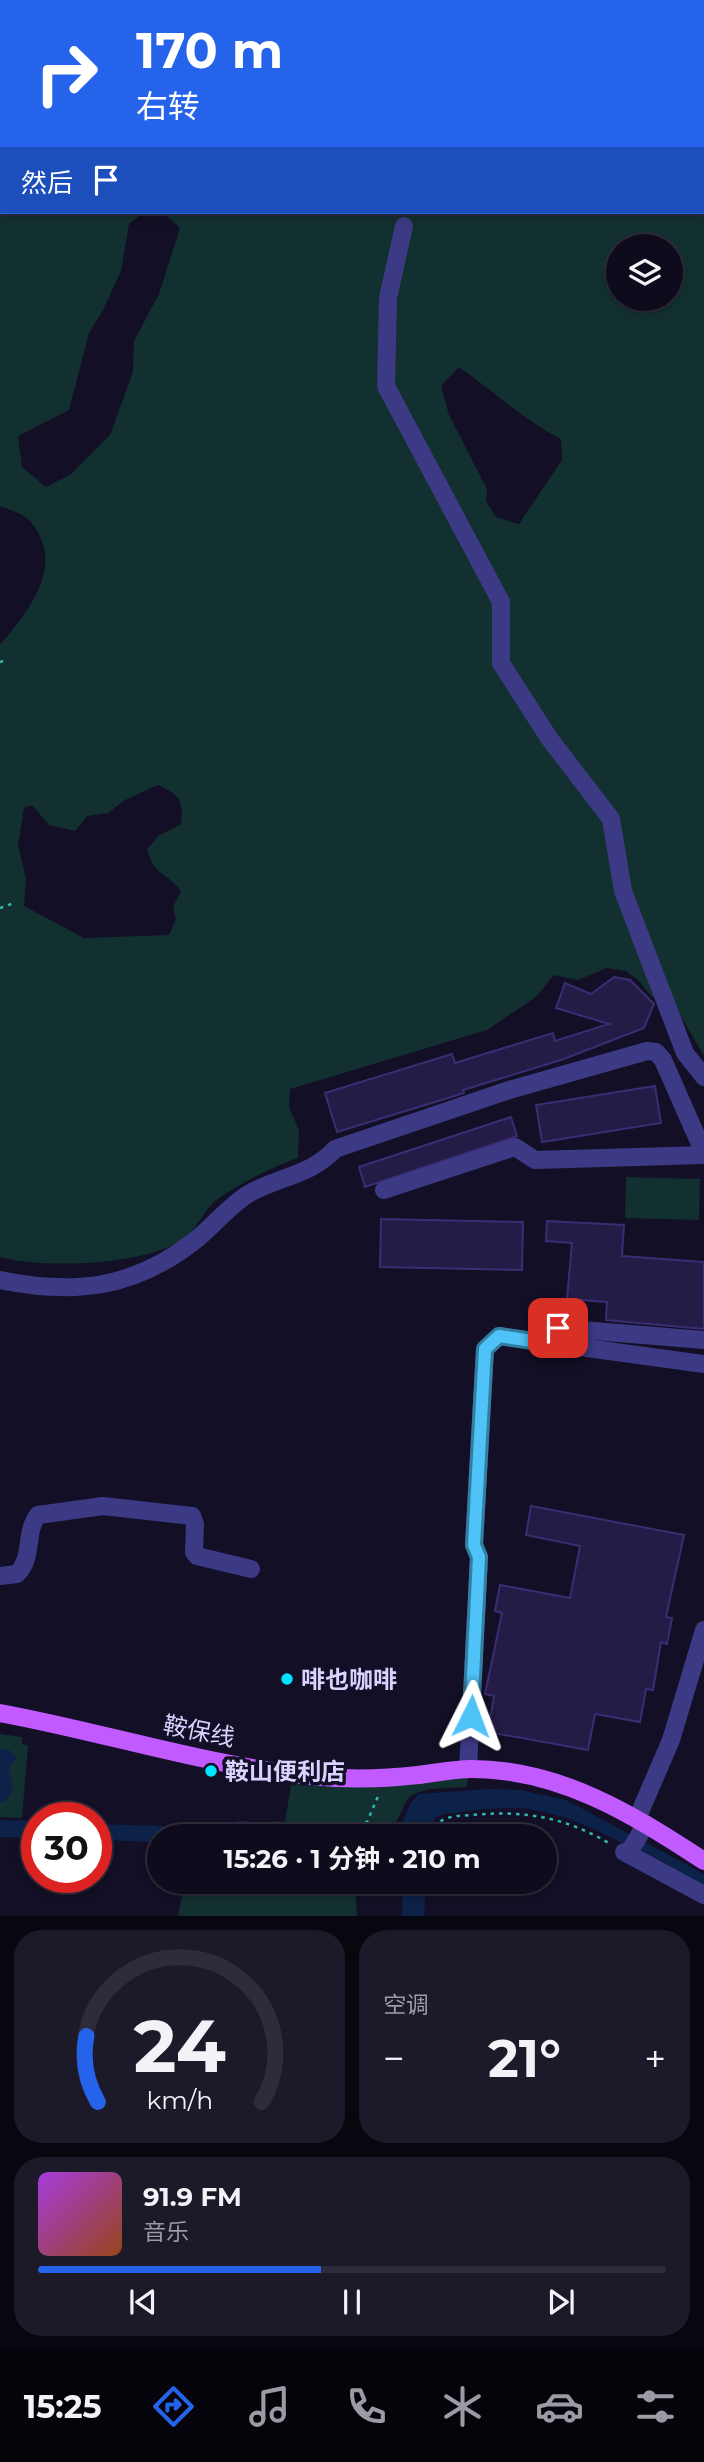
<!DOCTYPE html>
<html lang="zh">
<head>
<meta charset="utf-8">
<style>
	body { margin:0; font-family:Montserrat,"Noto Sans SC",sans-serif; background:#1c1929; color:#f1f3f6; height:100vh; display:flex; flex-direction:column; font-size:26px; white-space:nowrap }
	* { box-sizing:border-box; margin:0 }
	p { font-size:23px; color:#9b9ba3 }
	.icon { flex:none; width:38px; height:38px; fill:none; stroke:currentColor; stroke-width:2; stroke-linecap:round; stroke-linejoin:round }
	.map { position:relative; height:1916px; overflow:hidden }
	.drawer { display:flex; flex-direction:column; gap:14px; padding:14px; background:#08060f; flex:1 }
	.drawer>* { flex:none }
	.guide { position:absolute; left:0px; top:0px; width:705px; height:214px; box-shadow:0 4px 10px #0003,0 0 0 2px #2e2b3b; background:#2563eb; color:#fff; overflow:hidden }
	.fabs { position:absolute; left:606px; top:234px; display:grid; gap:14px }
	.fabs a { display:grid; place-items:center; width:77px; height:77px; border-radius:50%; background:#0e0b1c; box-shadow:0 4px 10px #0003,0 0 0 2px #2e2b3b; font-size:35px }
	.speed { position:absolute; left:21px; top:1802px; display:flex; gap:14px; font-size:35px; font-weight:700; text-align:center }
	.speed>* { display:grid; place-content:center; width:91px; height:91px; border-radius:50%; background:#0e0b1c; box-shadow:0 4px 10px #0003,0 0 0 2px #2e2b3b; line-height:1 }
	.speed .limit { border:10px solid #d22; background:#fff; color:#111 }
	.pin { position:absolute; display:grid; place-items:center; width:60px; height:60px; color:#fff; margin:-30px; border-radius:14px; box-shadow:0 4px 10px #0006 }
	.me { position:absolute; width:77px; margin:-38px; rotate:3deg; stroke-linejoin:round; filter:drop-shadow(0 0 5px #0008) }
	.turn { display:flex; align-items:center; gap:24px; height:147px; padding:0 21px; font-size:32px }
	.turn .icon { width:91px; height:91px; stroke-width:2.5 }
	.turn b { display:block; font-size:49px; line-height:60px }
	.then { display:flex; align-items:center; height:66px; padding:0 21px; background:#0003; gap:14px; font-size:26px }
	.big { font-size:52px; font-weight:700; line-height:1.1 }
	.drawer .widget { flex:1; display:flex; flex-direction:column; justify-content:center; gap:10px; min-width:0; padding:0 24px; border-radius:28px; background:#1c1929 }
	.drawer .dial { align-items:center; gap:0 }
	.dial svg { height:182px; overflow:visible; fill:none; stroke:#2e2b3b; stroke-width:7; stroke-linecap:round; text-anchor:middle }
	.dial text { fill:#f1f3f6; stroke:none }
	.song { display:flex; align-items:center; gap:21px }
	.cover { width:84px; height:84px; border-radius:10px; background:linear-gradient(135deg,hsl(280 70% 55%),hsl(20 70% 35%)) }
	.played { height:7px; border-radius:4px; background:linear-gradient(90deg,#2563eb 45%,#2e2b3b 45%) }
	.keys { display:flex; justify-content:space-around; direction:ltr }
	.heat { display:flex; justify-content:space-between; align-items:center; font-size:38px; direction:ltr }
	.drawer .tiles { flex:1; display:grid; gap:14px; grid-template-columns:1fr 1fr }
	.widget:last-child { grid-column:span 2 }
	.trip { position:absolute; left:147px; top:1824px; width:410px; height:70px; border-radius:35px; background:#0e0b1c; box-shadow:0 4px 10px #0003,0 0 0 2px #2e2b3b; font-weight:700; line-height:70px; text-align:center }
	.dock { display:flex; height:112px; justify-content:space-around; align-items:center; background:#06040b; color:#9b9ba3 }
	.dock .icon { width:49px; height:49px }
	.dock .on { color:#2563eb }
	.dock b { font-size:32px; color:#f1f3f6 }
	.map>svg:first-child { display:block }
	.green { fill:#12302f; fill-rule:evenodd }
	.water { fill:#0c2248 }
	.building { fill:#241b47; stroke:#3b2d73; stroke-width:2 }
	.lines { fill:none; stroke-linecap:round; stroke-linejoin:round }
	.path { stroke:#2fb8b0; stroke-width:2.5; stroke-dasharray:3.5 5; stroke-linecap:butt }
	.minor { stroke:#3d3a85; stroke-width:18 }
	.major { stroke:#c25bff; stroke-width:18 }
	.route-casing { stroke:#337fa1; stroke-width:18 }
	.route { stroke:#4fc3f7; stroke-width:12 }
	.poi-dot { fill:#00e5ff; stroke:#130f26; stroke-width:2.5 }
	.labels { text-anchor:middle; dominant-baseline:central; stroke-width:7; stroke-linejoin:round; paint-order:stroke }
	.poi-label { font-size:24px; font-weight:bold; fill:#d9d4ff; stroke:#130f26; text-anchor:start }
	.street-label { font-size:24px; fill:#d9d4ff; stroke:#130f26 }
</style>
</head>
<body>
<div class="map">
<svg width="704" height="1916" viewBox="0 0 704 1916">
	<rect width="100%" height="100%" fill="#130f26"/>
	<g class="green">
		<path d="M589 0H704V1056L675 1006 652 997 639 981 626 971 607 968 578 980 554 975 536 997 487 1030 290 1089 289 1107 299 1130 298 1158C278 1164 228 1189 213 1203 203 1213 197 1227 187 1236 153 1266 41 1269 0 1257V645C29 610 68 564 29 520 23 513 9 510 0 506V148L2 212H144L129 224 121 271 103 310 89 333 69 410 18 436 22 467 46 487 71 474 110 435 133 372 134 341 159 294 180 228 163 212H704V2ZM618 247H670V299H618ZM459 367C494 391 523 420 561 439L562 460 519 524 496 517 486 501 487 489 449 415 441 386ZM158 785C180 795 184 800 181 824L158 836 147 850C156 879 168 872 181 891L173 907 176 919 169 935 84 938 24 906 26 879 18 845 24 808 32 805 49 825 75 831 87 816 108 813 125 800Z"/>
		<path d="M626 1177 700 1179 699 1220 625 1218Z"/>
		<path d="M0 1734 22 1737V1744L28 1745 22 1818 0 1817Z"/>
		<path d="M468 1773 467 1787C452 1788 416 1786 407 1800 400 1811 401 1820 389 1828L329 1829 297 1824 296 1829 274 1827V1821L285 1822 292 1779Z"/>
		<path d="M185 1881H396L394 1895H356L357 1916H178Z"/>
	</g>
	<g class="water">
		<path d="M0 1749 9 1750 17 1757 8 1769C13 1782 16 1793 3 1802H0Z"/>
		<path d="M488 1789 521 1790 566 1800 704 1874V1888C647 1859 573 1806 508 1808 486 1808 465 1812 444 1814L435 1818 430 1836H159V1842L96 1840V1824L236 1828 238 1820 258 1823 259 1829 298 1832 299 1828 321 1832 390 1831 403 1821 410 1804 418 1794Z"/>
		<path d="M0 1820 37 1821V1838L0 1837Z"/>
		<path d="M403 1881H426L424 1916H402Z"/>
	</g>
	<g class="building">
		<path d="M614 977 630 980 654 1004 644 1028 561 1060 463 1090 464 1093 337 1132 325 1093 452 1054 455 1063 553 1033 555 1041 609 1024 556 1008 565 983 591 994Z"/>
		<path d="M655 1086 661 1123 542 1142 536 1105Z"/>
		<path d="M511 1117 517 1136 365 1187 359 1167Z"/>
		<path d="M381 1219 523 1222 522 1270 380 1267Z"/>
		<path d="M547 1221 624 1225 622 1256 704 1262V1329L606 1320 607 1302 567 1299 572 1243 546 1241Z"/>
		<path d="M531 1506 684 1535 666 1617 672 1618 667 1644 661 1642 653 1690 646 1689 640 1722 595 1714 588 1750 488 1732 494 1696 485 1694 502 1613 495 1611 500 1585 570 1598 580 1546 526 1535Z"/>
	</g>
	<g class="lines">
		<g class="path">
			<path d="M468 2V0"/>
			<path d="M0 662 3 661"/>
			<path d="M0 908 14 903"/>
			<path d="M345 1836 342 1826 367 1822 379 1794"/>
			<path d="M434 1836 436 1825C446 1815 459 1816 472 1815 524 1810 566 1817 612 1845"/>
		</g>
		<g class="minor">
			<path d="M404 226 388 298 386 386 501 602V663L549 738 611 819 623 891 685 1053 704 1077"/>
			<path d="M384 1190 515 1147 535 1160 704 1155"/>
			<path d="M0 1280C74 1295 132 1289 193 1242 213 1227 229 1205 250 1193 279 1177 313 1174 335 1149L509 1090 647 1051 656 1052 663 1060 704 1153"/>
			<path d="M539 1342 558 1328 704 1340"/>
			<path d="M0 1576 17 1574C34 1557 24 1533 38 1515L103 1506 192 1516 195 1524 194 1552 197 1556 251 1569"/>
			<path d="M468 1769 479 1557 474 1545 485 1349 499 1336 704 1364"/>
			<path d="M637 1819 671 1740 704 1630"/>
			<path d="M624 1852 628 1854 646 1824"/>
			<path d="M628 1854 704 1895"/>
		</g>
		<path class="major" d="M0 1713C104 1732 207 1766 312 1776 348 1780 383 1779 418 1775 436 1773 454 1769 471 1769 560 1769 632 1814 704 1861"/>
	</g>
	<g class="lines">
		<g class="route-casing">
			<path id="route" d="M471 1716 479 1557 474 1545 485 1349 499 1336 539 1342 558 1328"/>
		</g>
		<use href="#route" class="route"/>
	</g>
	<g class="poi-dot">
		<circle cx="287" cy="1679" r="7"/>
		<circle cx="211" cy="1771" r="7"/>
	</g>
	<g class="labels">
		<g class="poi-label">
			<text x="301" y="1679">啡也咖啡</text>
			<text x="225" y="1771">鞍山便利店</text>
		</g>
		<g class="street-label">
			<text transform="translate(199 1731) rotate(11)">鞍保线</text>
		</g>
	</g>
</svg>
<div class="fabs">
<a><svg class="icon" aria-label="layers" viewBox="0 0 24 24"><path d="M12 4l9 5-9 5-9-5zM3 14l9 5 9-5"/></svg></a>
</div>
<div class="speed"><div class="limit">30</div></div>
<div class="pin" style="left:558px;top:1328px;background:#d93025"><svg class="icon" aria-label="arrive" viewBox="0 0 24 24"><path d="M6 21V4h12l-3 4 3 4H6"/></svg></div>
<svg class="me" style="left:471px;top:1716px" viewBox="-20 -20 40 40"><path d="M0-17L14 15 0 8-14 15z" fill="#4fc3f7" stroke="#fff" stroke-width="4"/></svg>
<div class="trip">15:26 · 1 分钟 · 210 m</div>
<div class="guide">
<div class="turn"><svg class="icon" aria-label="right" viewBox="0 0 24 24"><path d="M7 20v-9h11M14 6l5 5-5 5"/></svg><div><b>170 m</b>右转</div></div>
<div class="then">然后<svg class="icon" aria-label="arrive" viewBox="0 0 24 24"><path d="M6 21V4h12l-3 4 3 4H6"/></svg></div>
</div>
</div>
<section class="drawer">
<div class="tiles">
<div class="widget dial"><svg viewBox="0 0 100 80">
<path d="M14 69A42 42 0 1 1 86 69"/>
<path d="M14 69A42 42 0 0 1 9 40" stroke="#2563eb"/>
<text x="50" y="56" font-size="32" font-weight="700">24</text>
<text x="50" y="72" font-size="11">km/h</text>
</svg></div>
<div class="widget"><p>空调</p>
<div class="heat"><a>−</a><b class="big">21°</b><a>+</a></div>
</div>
<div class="widget">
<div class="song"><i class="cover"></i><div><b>91.9 FM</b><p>音乐</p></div></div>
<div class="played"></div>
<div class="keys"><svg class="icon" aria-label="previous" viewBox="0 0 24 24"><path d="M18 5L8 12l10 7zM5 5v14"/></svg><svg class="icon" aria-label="pause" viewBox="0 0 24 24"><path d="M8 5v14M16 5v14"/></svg><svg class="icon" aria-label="next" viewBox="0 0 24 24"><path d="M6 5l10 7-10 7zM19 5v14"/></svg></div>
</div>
</div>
</section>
<nav class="dock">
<b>15:25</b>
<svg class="icon on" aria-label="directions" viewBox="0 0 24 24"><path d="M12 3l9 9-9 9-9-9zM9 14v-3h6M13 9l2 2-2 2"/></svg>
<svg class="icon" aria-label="music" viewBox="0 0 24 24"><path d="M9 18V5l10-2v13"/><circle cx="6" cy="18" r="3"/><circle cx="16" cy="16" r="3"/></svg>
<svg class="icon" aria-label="phone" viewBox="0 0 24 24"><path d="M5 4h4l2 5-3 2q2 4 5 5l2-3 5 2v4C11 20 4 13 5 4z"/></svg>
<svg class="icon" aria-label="climate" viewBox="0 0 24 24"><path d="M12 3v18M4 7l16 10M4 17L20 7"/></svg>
<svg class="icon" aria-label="car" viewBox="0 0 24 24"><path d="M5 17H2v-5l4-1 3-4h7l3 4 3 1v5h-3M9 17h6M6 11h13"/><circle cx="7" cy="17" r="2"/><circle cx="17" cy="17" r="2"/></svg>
<svg class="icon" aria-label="filters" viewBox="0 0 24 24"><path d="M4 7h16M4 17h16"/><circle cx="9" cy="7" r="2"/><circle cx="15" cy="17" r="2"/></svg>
</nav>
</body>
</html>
